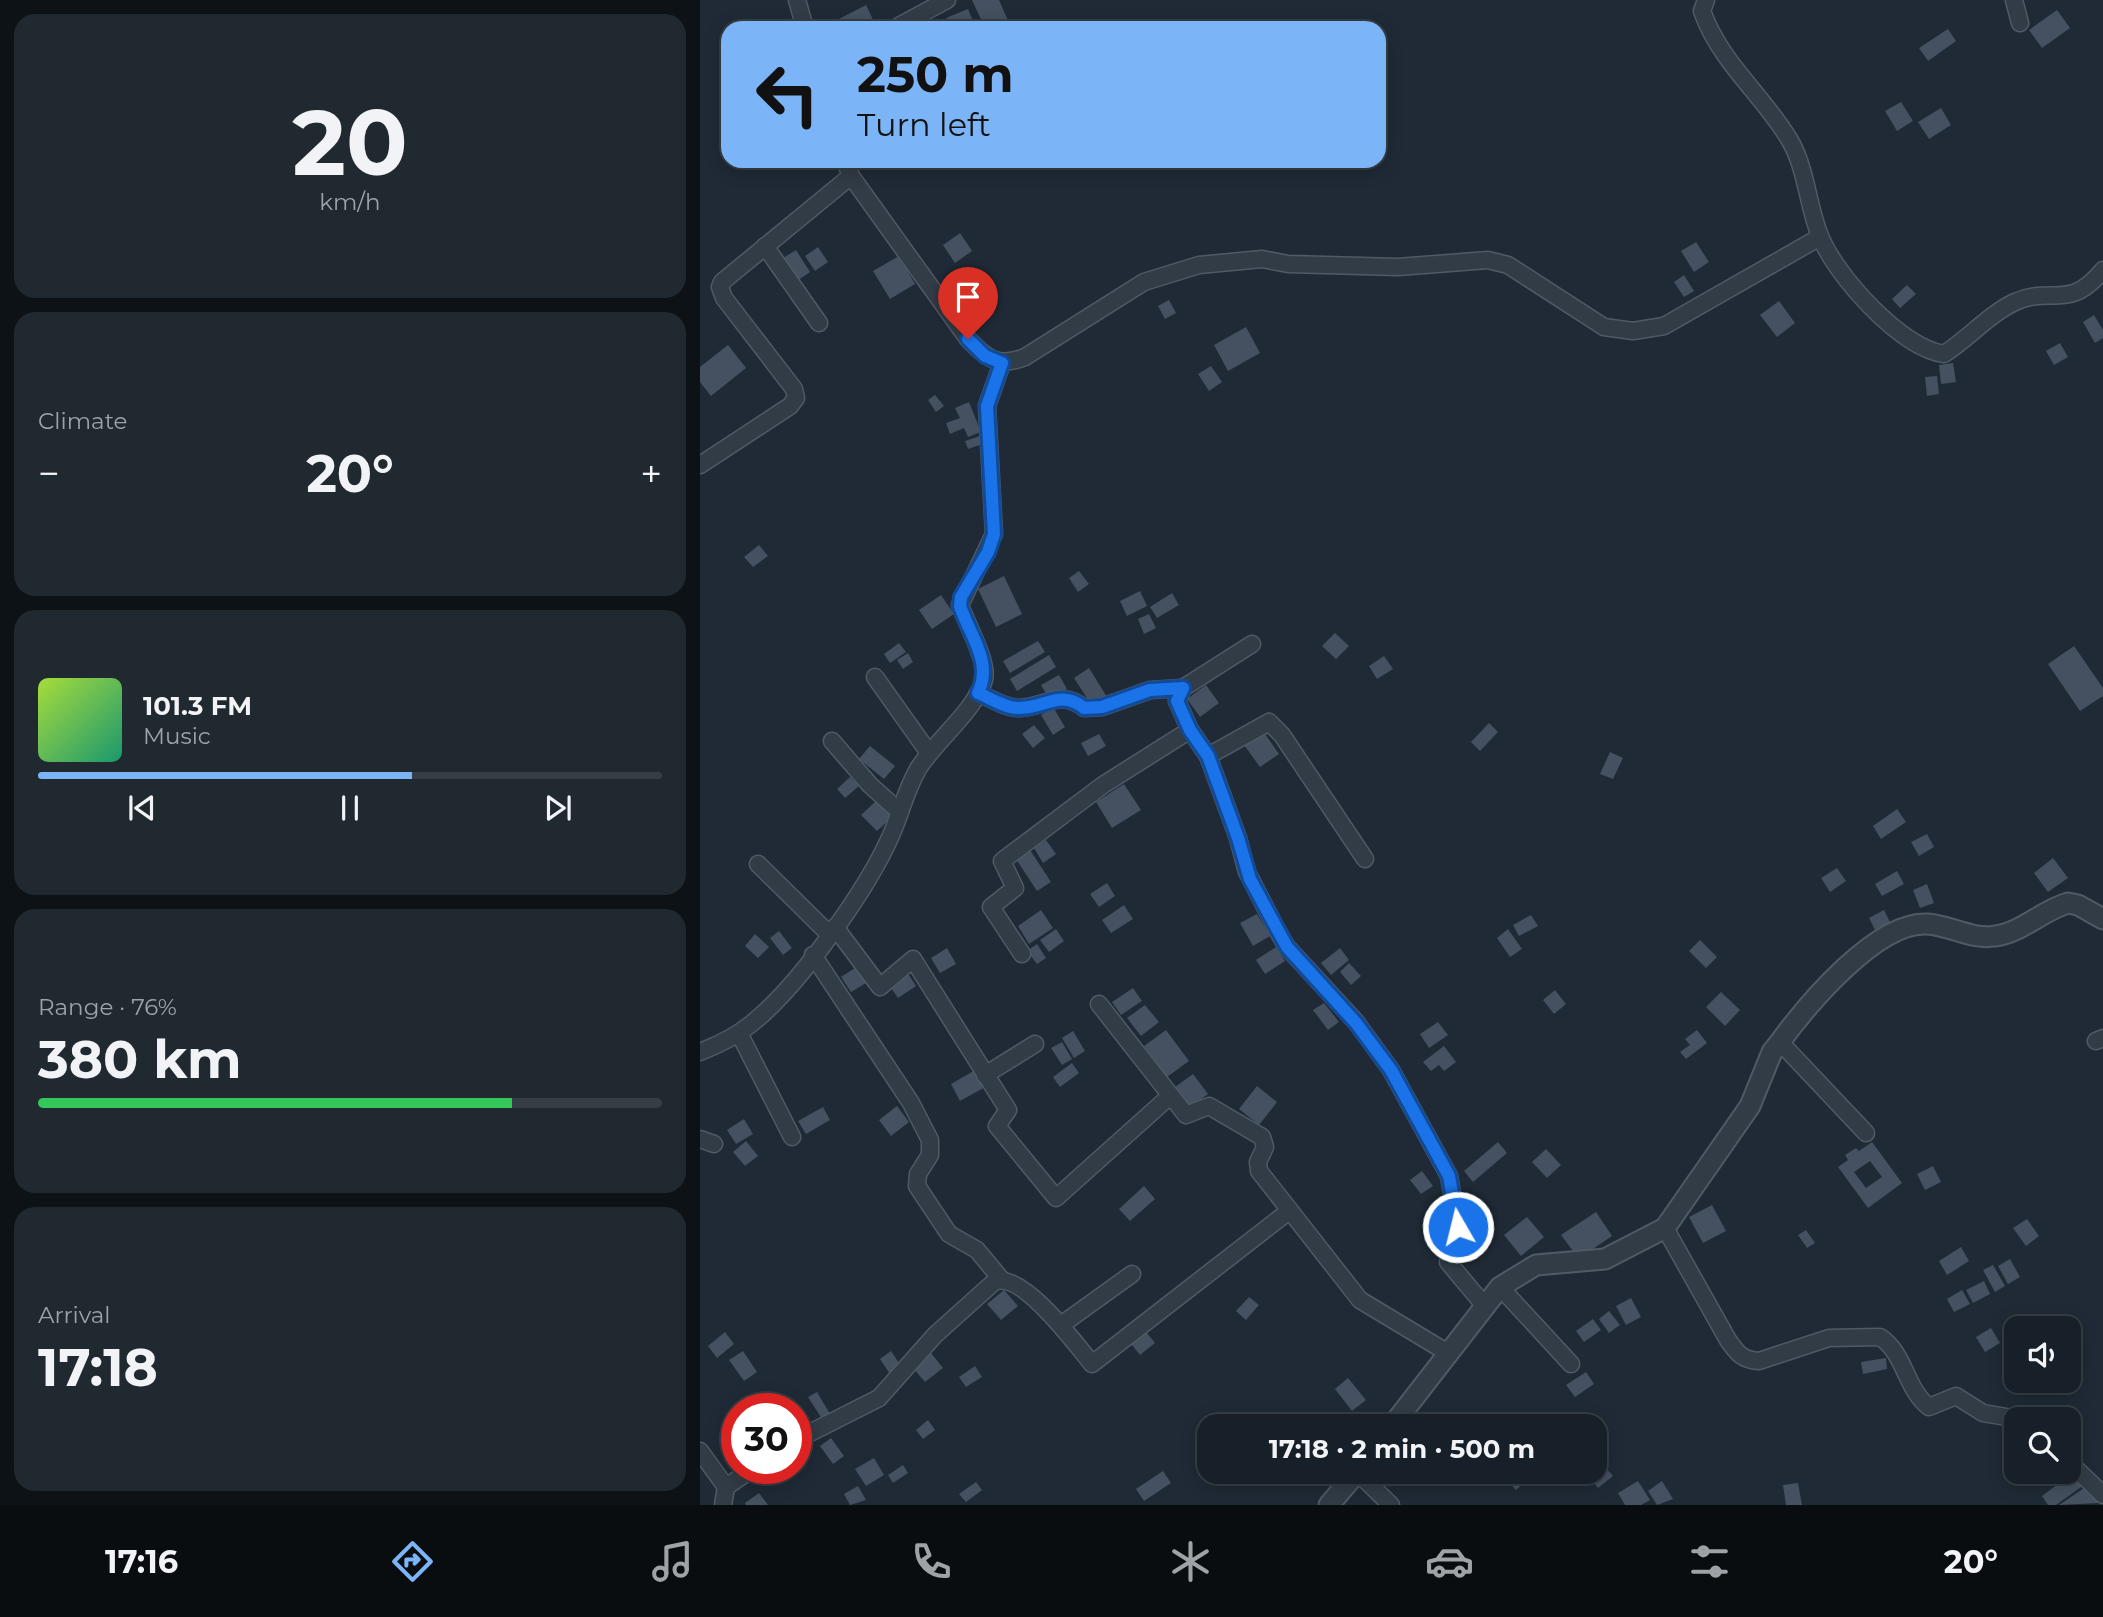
<!DOCTYPE html>
<html lang="en">
<head>
<meta charset="utf-8">
<style>
	body { margin:0; font-family:Montserrat,sans-serif; background:#202830; color:#f1f3f6; height:100vh; display:flex; flex-direction:column; font-size:26px; white-space:nowrap }
	* { box-sizing:border-box; margin:0 }
	p { font-size:23px; color:#9ea3a8 }
	.icon { flex:none; width:38px; height:38px; fill:none; stroke:currentColor; stroke-width:2; stroke-linecap:round; stroke-linejoin:round }
	.map { position:relative; flex:1; overflow:hidden }
	.panel { display:flex; flex-direction:column; gap:14px; padding:14px; background:#0d1216; width:700px }
	.panel>* { flex:none }
	.hud { position:absolute; left:21px; top:21px; width:665px; height:147px; border-radius:21px; box-shadow:0 4px 18px #0003,0 0 0 2px #363e45; background:#7cb4f8; color:#111; overflow:hidden }
	.controls { position:absolute; left:1304px; top:1316px; display:grid; gap:14px }
	.controls a { display:grid; place-items:center; width:77px; height:77px; border-radius:14px; background:#172028; box-shadow:0 4px 18px #0003,0 0 0 2px #363e45; font-size:35px }
	.speed { position:absolute; left:21px; top:1393px; display:flex; gap:14px; font-size:35px; font-weight:700; text-align:center }
	.speed>* { display:grid; place-content:center; width:91px; height:91px; border-radius:50%; background:#172028; box-shadow:0 4px 18px #0003,0 0 0 2px #363e45; line-height:1 }
	.speed .limit { border:10px solid #d22; background:#fff; color:#111 }
	.pin { position:absolute; display:grid; place-items:center; width:60px; height:60px; color:#fff; margin:-72px -30px; border-radius:50% 50% 50% 0; rotate:-45deg; box-shadow:0 0 7px #0007 }
	.pin .icon { rotate:45deg }
	.me { position:absolute; width:77px; margin:-38px; rotate:352deg; stroke-linejoin:round; filter:drop-shadow(0 0 5px #0008) }
	.turn { display:flex; align-items:center; gap:24px; height:147px; padding:0 21px; font-size:32px }
	.turn .icon { width:91px; height:91px; stroke-width:2.5 }
	.turn b { display:block; font-size:49px; line-height:60px }
	.big { font-size:52px; font-weight:700; line-height:1.1 }
	.panel .tile { flex:1; display:flex; flex-direction:column; justify-content:center; gap:10px; min-width:0; padding:0 24px; border-radius:21px; background:#202830 }
	.panel .dial { align-items:center; gap:0 }
	.dial b { font-size:91px; line-height:1 }
	.song { display:flex; align-items:center; gap:21px }
	.cover { width:84px; height:84px; border-radius:10px; background:linear-gradient(135deg,hsl(80 70% 55%),hsl(160 70% 35%)) }
	.played { height:7px; border-radius:4px; background:linear-gradient(90deg,#7cb4f8 60%,#363e45 60%) }
	.keys { display:flex; justify-content:space-around; direction:ltr }
	.heat { display:flex; justify-content:space-between; align-items:center; font-size:38px; direction:ltr }
	.charge { height:10px; border-radius:5px; background:linear-gradient(90deg,#34c759 76%,#363e45 0) }
	.trip { position:absolute; left:497px; top:1414px; width:410px; height:70px; border-radius:21px; background:#172028; box-shadow:0 4px 18px #0003,0 0 0 2px #363e45; font-weight:700; line-height:70px; text-align:center }
	.menu { display:flex; height:112px; justify-content:space-around; align-items:center; background:#090d10; color:#9ea3a8 }
	.menu .icon { width:49px; height:49px }
	.menu .current { color:#7cb4f8 }
	.menu b { font-size:32px; color:#f1f3f6 }
	main { display:flex; flex:1; min-height:0 }
	.map>svg:first-child { display:block }
	.building { fill:#455160; fill-rule:evenodd }
	.lines { fill:none; stroke-linecap:round; stroke-linejoin:round }
	.minor-casing { stroke:#505a65; stroke-width:19 }
	.tertiary-casing { stroke:#505a65; stroke-width:23 }
	.minor { stroke:#323c46; stroke-width:16 }
	.tertiary { stroke:#323c46; stroke-width:19 }
	.route-casing { stroke:#114b97; stroke-width:18 }
	.route { stroke:#1a73e8; stroke-width:12 }
</style>
</head>
<body>
<main>
<section class="panel">
<div class="tile dial"><b>20</b><p>km/h</p></div>
<div class="tile"><p>Climate</p>
<div class="heat"><a>−</a><b class="big">20°</b><a>+</a></div>
</div>
<div class="tile">
<div class="song"><i class="cover"></i><div><b>101.3 FM</b><p>Music</p></div></div>
<div class="played"></div>
<div class="keys"><svg class="icon" aria-label="previous" viewBox="0 0 24 24"><path d="M18 5L8 12l10 7zM5 5v14"/></svg><svg class="icon" aria-label="pause" viewBox="0 0 24 24"><path d="M8 5v14M16 5v14"/></svg><svg class="icon" aria-label="next" viewBox="0 0 24 24"><path d="M6 5l10 7-10 7zM19 5v14"/></svg></div>
</div>
<div class="tile"><p>Range · 76%</p><b class="big">380 km</b><div class="charge"></div></div>
<div class="tile"><p>Arrival</p><b class="big">17:18</b></div>
</section>
<div class="map">
<svg width="1403" height="1505" viewBox="0 0 1403 1505">
	<rect width="100%" height="100%" fill="#1f2a36"/>
	<g class="building">
		<path d="M272 0H299L309 23 297 28H285Z"/>
		<path d="M166 5 177 28H144L139 19Z"/>
		<path d="M268 9 276 28H250L246 18Z"/>
		<path d="M1357 10 1370 28 1342 48 1329 30Z"/>
		<path d="M1248 29 1256 41 1228 61 1219 48Z"/>
		<path d="M1201 102 1213 121 1197 131 1185 111Z"/>
		<path d="M1241 108 1251 125 1229 139 1218 122Z"/>
		<path d="M260 233 272 251 255 263 243 245Z"/>
		<path d="M996 242 1009 262 994 272 981 251Z"/>
		<path d="M118 247 128 262 115 271 105 256Z"/>
		<path d="M96 250 110 272 97 281 83 258Z"/>
		<path d="M199 256 215 284 190 299 173 271Z"/>
		<path d="M984 275 994 291 984 297 974 282Z"/>
		<path d="M1207 285 1216 294 1200 308 1192 299Z"/>
		<path d="M469 300 476 313 465 319 458 306Z"/>
		<path d="M1079 301 1095 323 1077 337 1060 315Z"/>
		<path d="M1394 315 1403 330V338L1395 343 1383 322Z"/>
		<path d="M546 327 560 353 528 371 514 345Z"/>
		<path d="M1360 343 1368 357 1354 365 1346 351Z"/>
		<path d="M28 345 46 368 11 396 0 382V367Z"/>
		<path d="M1253 363 1256 382 1241 384 1239 365Z"/>
		<path d="M511 366 522 382 509 391 498 374Z"/>
		<path d="M1237 376 1239 394 1227 396 1225 377Z"/>
		<path d="M235 395 244 406 236 412 228 400Z"/>
		<path d="M269 402 281 432 268 437 264 428 250 434 246 423 260 418 255 408Z"/>
		<path d="M280 436 283 444 268 449 265 441Z"/>
		<path d="M59 545 68 556 53 567 44 557Z"/>
		<path d="M379 571 389 584 378 592 369 578Z"/>
		<path d="M304 576 322 614 296 627 278 589Z"/>
		<path d="M440 591 447 606 427 616 420 601Z"/>
		<path d="M472 593 479 605 457 618 450 607Z"/>
		<path d="M241 595 254 614 232 629 219 610Z"/>
		<path d="M449 614 456 628 444 634 438 619Z"/>
		<path d="M635 633 649 646 636 659 622 646Z"/>
		<path d="M338 641 345 652 310 673 303 661Z"/>
		<path d="M199 643 206 652 190 663 184 654Z"/>
		<path d="M1374 646 1403 688V696L1380 711 1348 664Z"/>
		<path d="M208 653 213 662 203 669 197 660Z"/>
		<path d="M349 655 356 667 317 691 310 679Z"/>
		<path d="M684 656 693 669 677 679 669 666Z"/>
		<path d="M389 668 407 697 392 706 374 678Z"/>
		<path d="M359 675 367 689 349 699 341 685Z"/>
		<path d="M506 685 519 703 500 717 487 699Z"/>
		<path d="M353 707 365 727 353 735 341 715Z"/>
		<path d="M789 723 798 732 780 751 771 742Z"/>
		<path d="M334 725 345 738 333 748 322 734Z"/>
		<path d="M563 731 579 754 560 767 544 745Z"/>
		<path d="M399 734 406 746 388 756 381 743Z"/>
		<path d="M170 746 195 766 184 779 159 759Z"/>
		<path d="M910 752 923 758 913 779 900 774Z"/>
		<path d="M150 777 159 786 145 798 137 789Z"/>
		<path d="M424 784 441 810 412 828 396 802Z"/>
		<path d="M176 801 192 817 177 831 161 815Z"/>
		<path d="M1197 809 1206 822 1181 839 1173 826Z"/>
		<path d="M1227 834 1234 847 1219 856 1211 842Z"/>
		<path d="M346 840 356 854 343 863 334 848Z"/>
		<path d="M330 850 351 882 337 891 316 859Z"/>
		<path d="M1353 858 1368 878 1348 892 1334 873Z"/>
		<path d="M1137 868 1146 881 1130 892 1121 878Z"/>
		<path d="M1197 871 1204 884 1182 896 1175 884Z"/>
		<path d="M407 883 415 896 399 907 390 894Z"/>
		<path d="M1227 884 1234 903 1220 908 1213 890Z"/>
		<path d="M424 905 433 919 411 933 402 920Z"/>
		<path d="M341 910 353 928 329 944 318 926Z"/>
		<path d="M1184 910 1190 922 1175 930 1169 918Z"/>
		<path d="M557 914 570 936 553 946 540 923Z"/>
		<path d="M831 915 838 926 819 936 813 925Z"/>
		<path d="M356 929 364 941 349 952 340 940Z"/>
		<path d="M808 929 822 949 810 957 797 938Z"/>
		<path d="M79 931 92 948 83 955 70 938Z"/>
		<path d="M55 934 69 947 58 958 45 946Z"/>
		<path d="M1000 940 1017 957 1006 968 989 951Z"/>
		<path d="M337 944 346 958 337 964 327 951Z"/>
		<path d="M576 947 585 961 565 974 556 960Z"/>
		<path d="M247 948 256 964 240 973 231 958Z"/>
		<path d="M640 948 649 960 631 975 621 963Z"/>
		<path d="M649 963 661 976 651 985 640 972Z"/>
		<path d="M161 964 171 980 151 992 141 977Z"/>
		<path d="M205 969 216 986 198 998 187 982Z"/>
		<path d="M433 988 442 1001 421 1015 412 1002Z"/>
		<path d="M855 990 866 1004 854 1014 843 1000Z"/>
		<path d="M1021 992 1040 1010 1025 1026 1006 1007Z"/>
		<path d="M624 1003 639 1022 628 1030 613 1010Z"/>
		<path d="M445 1005 459 1022 441 1036 427 1018Z"/>
		<path d="M738 1022 748 1035 729 1048 720 1034Z"/>
		<path d="M466 1030 489 1061 467 1077 444 1046Z"/>
		<path d="M997 1030 1007 1043 986 1059 980 1052 990 1045 985 1039Z"/>
		<path d="M373 1031 385 1051 374 1058 362 1038Z"/>
		<path d="M362 1042 372 1059 362 1065 351 1048Z"/>
		<path d="M744 1046 756 1062 744 1071 739 1065 731 1071 723 1062Z"/>
		<path d="M372 1063 379 1073 360 1087 353 1077Z"/>
		<path d="M277 1069 287 1086 260 1101 251 1084Z"/>
		<path d="M493 1074 508 1094 490 1107 475 1087Z"/>
		<path d="M557 1086 577 1102 559 1125 539 1109Z"/>
		<path d="M197 1106 209 1122 191 1136 179 1120Z"/>
		<path d="M123 1107 130 1120 106 1134 98 1121Z"/>
		<path d="M44 1119 53 1134 36 1144 27 1130Z"/>
		<path d="M46 1141 58 1156 45 1166 33 1152Z"/>
		<path d="M798 1142 807 1153 773 1182 764 1171Z"/>
		<path d="M1172 1142 1202 1183 1168 1208 1138 1167 1148 1160 1145 1155 1156 1148 1159 1151ZM1170 1161 1182 1177 1166 1188 1154 1172Z"/>
		<path d="M846 1149 861 1165 847 1178 832 1162Z"/>
		<path d="M1233 1166 1241 1182 1225 1190 1217 1174Z"/>
		<path d="M722 1171 733 1186 721 1194 710 1180Z"/>
		<path d="M444 1186 455 1199 430 1221 419 1209Z"/>
		<path d="M1012 1205 1026 1231 1003 1243 989 1217Z"/>
		<path d="M896 1212 912 1236 887 1253 873 1251 861 1235Z"/>
		<path d="M827 1217 844 1237 821 1256 804 1235Z"/>
		<path d="M1327 1219 1339 1236 1326 1246 1313 1228Z"/>
		<path d="M1106 1230 1115 1243 1107 1248 1098 1235Z"/>
		<path d="M1261 1247 1269 1261 1247 1275 1239 1261Z"/>
		<path d="M1310 1259 1320 1277 1308 1284 1298 1266Z"/>
		<path d="M1293 1265 1305 1286 1295 1292 1283 1270Z"/>
		<path d="M1284 1281 1290 1294 1273 1303 1266 1290Z"/>
		<path d="M304 1290 318 1306 301 1320 287 1304Z"/>
		<path d="M1262 1290 1270 1304 1254 1312 1247 1299Z"/>
		<path d="M549 1297 559 1305 546 1320 536 1311Z"/>
		<path d="M931 1298 941 1317 926 1325 916 1306Z"/>
		<path d="M909 1311 920 1325 909 1333 899 1319Z"/>
		<path d="M893 1319 901 1330 884 1342 876 1331Z"/>
		<path d="M443 1328 455 1343 440 1355 428 1340Z"/>
		<path d="M1291 1328 1300 1343 1285 1352 1276 1337Z"/>
		<path d="M25 1332 34 1344 17 1358 8 1346Z"/>
		<path d="M43 1351 57 1372 44 1381 29 1360Z"/>
		<path d="M191 1351 201 1366 190 1374 180 1359Z"/>
		<path d="M231 1353 243 1368 225 1382 213 1368Z"/>
		<path d="M1186 1358 1187 1369 1163 1374 1161 1362Z"/>
		<path d="M275 1366 282 1377 266 1387 259 1377Z"/>
		<path d="M886 1372 894 1384 875 1397 866 1385Z"/>
		<path d="M648 1378 666 1400 652 1411 635 1389Z"/>
		<path d="M117 1392 130 1414 122 1419 108 1397Z"/>
		<path d="M228 1420 235 1430 223 1439 216 1430Z"/>
		<path d="M131 1438 144 1456 133 1464 120 1446Z"/>
		<path d="M174 1458 184 1475 166 1486 155 1469Z"/>
		<path d="M203 1465 208 1473 193 1483 188 1475Z"/>
		<path d="M905 1467 913 1476 898 1488 891 1479Z"/>
		<path d="M1378 1469 1388 1482 1356 1505H1348L1342 1496Z"/>
		<path d="M463 1471 471 1483 444 1501 436 1489Z"/>
		<path d="M813 1472H832L834 1474 816 1490 805 1478Z"/>
		<path d="M938 1481 950 1500 941 1505H925L918 1493Z"/>
		<path d="M962 1481 973 1499 957 1505 948 1491Z"/>
		<path d="M276 1482 282 1490 266 1502 259 1494Z"/>
		<path d="M1098 1483 1102 1505H1086L1083 1485Z"/>
		<path d="M158 1486 166 1500 150 1505 144 1494Z"/>
		<path d="M1387 1486 1399 1503 1359 1505Z"/>
		<path d="M59 1493 68 1505H46L45 1503Z"/>
	</g>
	<g class="lines">
		<g class="minor-casing">
			<g id="minor">
				<path d="M97 0 105 28"/>
				<path d="M1006 0 1002 11C1020 62 1062 94 1089 139 1107 169 1107 204 1120 236 1136 276 1201 348 1244 354 1268 339 1289 314 1315 302 1353 285 1368 312 1403 270"/>
				<path d="M1314 0 1320 23"/>
				<path d="M195 28 247 0"/>
				<path d="M145 161 151 176 268 339C286 358 298 368 325 357L444 282 499 265 562 259 588 264 698 267 788 260 808 265 904 327 933 331 964 326 1120 237"/>
				<path d="M65 246 119 323"/>
				<path d="M0 465 90 406 96 398 94 389 24 298 20 287 22 282 151 176"/>
				<path d="M552 644 483 688 477 701 490 730 508 756 538 838 547 872 577 930 587 947 656 1022 691 1070 749 1176 758 1227 748 1262 784 1305"/>
				<path d="M175 677 229 753"/>
				<path d="M278 693C290 698 307 709 320 708 346 707 360 689 384 708L402 707 450 690 483 688"/>
				<path d="M132 741 170 785 200 812"/>
				<path d="M508 756 569 722 582 735 665 859"/>
				<path d="M58 864 129 934"/>
				<path d="M135 927 180 987 213 959 308 1110 297 1126 356 1198 470 1096"/>
				<path d="M322 954 291 907 315 888 302 861 403 785 490 730"/>
				<path d="M113 955 211 1103 230 1140V1155L218 1174 217 1186 249 1234 277 1250 301 1279"/>
				<path d="M399 1004 486 1115 509 1106 562 1137 565 1147 558 1162 559 1171 660 1300 748 1353"/>
				<path d="M39 1033 92 1137"/>
				<path d="M1396 1041 1403 1038"/>
				<path d="M1080 1042 1166 1133"/>
				<path d="M0 1052C18 1045 35 1037 51 1024 98 987 168 889 192 833 201 812 206 790 218 769 235 741 275 711 284 680 289 663 266 623 260 605L294 534 287 406 302 363"/>
				<path d="M285 1075 335 1044"/>
				<path d="M0 1139 14 1144"/>
				<path d="M965 1228 1028 1340C1037 1353 1042 1360 1059 1361L1129 1338 1180 1337C1205 1353 1206 1390 1229 1407L1256 1396 1283 1413 1318 1419"/>
				<path d="M800 1287 871 1364"/>
				<path d="M361 1325 432 1274"/>
				<path d="M96 1440 179 1398 235 1335 294 1282C321 1270 376 1344 392 1364L589 1211"/>
				<path d="M0 1451 26 1487 23 1505"/>
				<path d="M1368 1461 1403 1495"/>
				<path d="M657 1472 691 1505"/>
				<path d="M26 1487 54 1468"/>
			</g>
		</g>
		<g class="tertiary-casing">
			<g id="tertiary">
				<path d="M692 1426 800 1287 836 1265 905 1259 965 1228 1050 1106 1072 1052 1080 1042C1107 1005 1177 921 1227 924 1250 925 1271 940 1295 936 1321 933 1343 910 1368 903L1378 905 1403 919"/>
				<path d="M629 1505 657 1472"/>
			</g>
		</g>
		<use href="#minor" class="minor"/>
		<use href="#tertiary" class="tertiary"/>
	</g>
	<g class="lines">
		<g class="route-casing">
			<path id="route" d="M268 339 285 356 302 363 287 406 294 534 288 552 261 597 260 606C270 636 293 662 278 693 290 698 307 709 320 708 346 708 360 689 384 708L402 707 450 690 483 688 477 701 490 730 508 756 538 838 550 879 587 947 656 1023 691 1070 749 1176 758 1227"/>
		</g>
		<use href="#route" class="route"/>
	</g>
</svg>
<div class="controls">
<a><svg class="icon" aria-label="sound" viewBox="0 0 24 24"><path d="M4 9h4l5-4v14l-5-4H4zM17 9q2 3 0 6"/></svg></a>
<a><svg class="icon" aria-label="search" viewBox="0 0 24 24"><circle cx="10" cy="10" r="6"/><path d="M15 15l6 6"/></svg></a>
</div>
<div class="speed"><div class="limit">30</div></div>
<div class="pin" style="left:268px;top:339px;background:#d93025"><svg class="icon" aria-label="arrive" viewBox="0 0 24 24"><path d="M6 21V4h12l-3 4 3 4H6"/></svg></div>
<svg class="me" style="left:758px;top:1227px" viewBox="-20 -20 40 40"><circle r="17" fill="#1a73e8" stroke="#fff" stroke-width="3"/><path d="M0-11L8 9 0 5-8 9z" fill="#fff"/></svg>
<div class="trip">17:18 · 2 min · 500 m</div>
<div class="hud">
<div class="turn"><svg class="icon" aria-label="left" viewBox="0 0 24 24"><path d="M17 20v-9H6M10 6l-5 5 5 5"/></svg><div><b>250 m</b>Turn left</div></div>
</div>
</div>
</main>
<nav class="menu">
<b>17:16</b>
<svg class="icon current" aria-label="directions" viewBox="0 0 24 24"><path d="M12 3l9 9-9 9-9-9zM9 14v-3h6M13 9l2 2-2 2"/></svg>
<svg class="icon" aria-label="music" viewBox="0 0 24 24"><path d="M9 18V5l10-2v13"/><circle cx="6" cy="18" r="3"/><circle cx="16" cy="16" r="3"/></svg>
<svg class="icon" aria-label="phone" viewBox="0 0 24 24"><path d="M5 4h4l2 5-3 2q2 4 5 5l2-3 5 2v4C11 20 4 13 5 4z"/></svg>
<svg class="icon" aria-label="climate" viewBox="0 0 24 24"><path d="M12 3v18M4 7l16 10M4 17L20 7"/></svg>
<svg class="icon" aria-label="car" viewBox="0 0 24 24"><path d="M5 17H2v-5l4-1 3-4h7l3 4 3 1v5h-3M9 17h6M6 11h13"/><circle cx="7" cy="17" r="2"/><circle cx="17" cy="17" r="2"/></svg>
<svg class="icon" aria-label="filters" viewBox="0 0 24 24"><path d="M4 7h16M4 17h16"/><circle cx="9" cy="7" r="2"/><circle cx="15" cy="17" r="2"/></svg>
<b>20°</b>
</nav>
</body>
</html>
